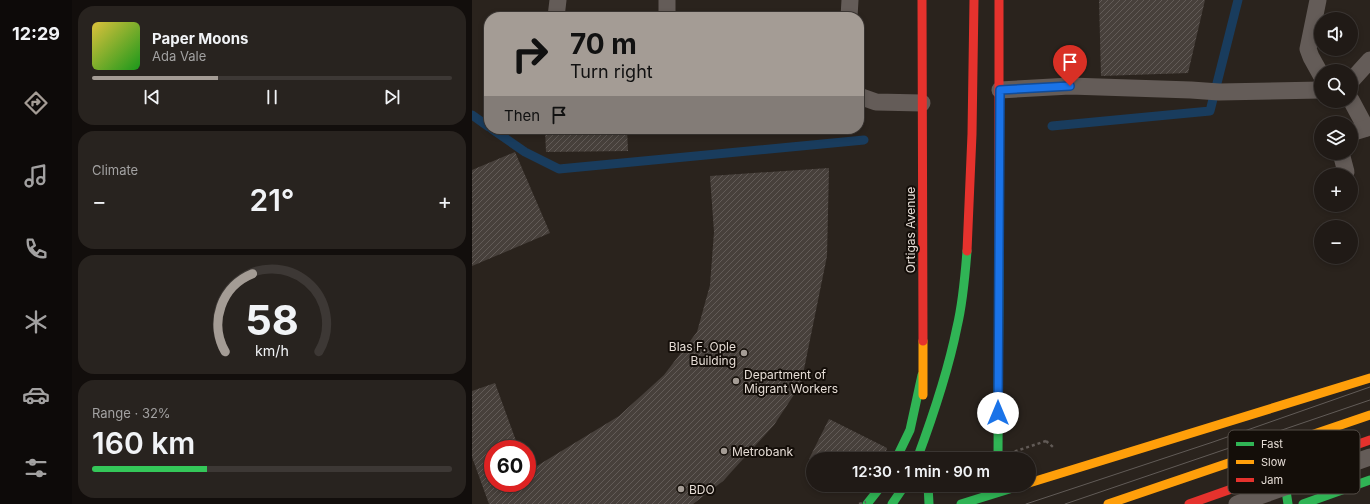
<!DOCTYPE html>
<html lang="en">
<head>
<meta charset="utf-8">
<style>
	body { margin:0; font-family:Inter,sans-serif; background:#28231f; color:#f1f3f6; height:100vh; display:flex; flex-direction:column; font-size:15px; white-space:nowrap }
	* { box-sizing:border-box; margin:0 }
	p { font-size:13px; color:#a2a1a1 }
	.icon { flex:none; width:22px; height:22px; fill:none; stroke:currentColor; stroke-width:2; stroke-linecap:round; stroke-linejoin:round }
	.map { position:relative; flex:1; overflow:hidden }
	.sheet { display:flex; flex-direction:column; gap:6px; padding:6px; background:#120e0c; width:400px }
	.sheet>* { flex:none }
	.banner { position:absolute; left:12px; top:12px; width:380px; height:122px; border-radius:16px; box-shadow:0 2px 6px #0003,0 0 0 1px #3d3835; background:#a49c95; color:#111; overflow:hidden }
	.tools { position:absolute; left:842px; top:12px; display:grid; gap:8px }
	.tools a { display:grid; place-items:center; width:44px; height:44px; border-radius:50%; background:#201a16; box-shadow:0 2px 6px #0003,0 0 0 1px #3d3835; font-size:20px }
	.speed { position:absolute; left:12px; top:440px; display:flex; gap:8px; font-size:20px; font-weight:700; text-align:center }
	.speed>* { display:grid; place-content:center; width:52px; height:52px; border-radius:50%; background:#201a16; box-shadow:0 2px 6px #0003,0 0 0 1px #3d3835; line-height:1 }
	.speed .limit { border:6px solid #d22; background:#fff; color:#111 }
	.pin { position:absolute; display:grid; place-items:center; width:34px; height:34px; color:#fff; margin:-41px -17px; border-radius:50% 50% 50% 0; rotate:-45deg; box-shadow:0 0 4px #0007 }
	.pin .icon { rotate:45deg }
	.me { position:absolute; width:44px; margin:-22px; rotate:0deg; stroke-linejoin:round; filter:drop-shadow(0 0 3px #0008) }
	.turn { display:flex; align-items:center; gap:14px; height:84px; padding:0 20px; font-size:18px }
	.turn .icon { width:52px; height:52px; stroke-width:2.5 }
	.turn b { display:block; font-size:28px; line-height:34px }
	.then { display:flex; align-items:center; height:38px; padding:0 20px; background:#0003; gap:8px; font-size:15px }
	.big { font-size:30px; font-weight:600; line-height:1.1 }
	.sheet .card { flex:1; display:flex; flex-direction:column; justify-content:center; gap:6px; min-width:0; padding:0 14px; border-radius:16px; background:#28231f }
	.sheet .dial { align-items:center; gap:0 }
	.dial svg { height:104px; overflow:visible; fill:none; stroke:#3d3835; stroke-width:7; stroke-linecap:round; text-anchor:middle }
	.dial text { fill:#f1f3f6; stroke:none }
	.song { display:flex; align-items:center; gap:12px }
	.cover { width:48px; height:48px; border-radius:6px; background:linear-gradient(135deg,hsl(50 70% 55%),hsl(120 70% 35%)) }
	.played { height:4px; border-radius:2px; background:linear-gradient(90deg,#a49c95 35%,#3d3835 35%) }
	.keys { display:flex; justify-content:space-around; direction:ltr }
	.heat { display:flex; justify-content:space-between; align-items:center; font-size:22px; direction:ltr }
	.charge { height:6px; border-radius:3px; background:linear-gradient(90deg,#34c759 32%,#3d3835 0) }
	.trip { position:absolute; left:334px; top:452px; width:230px; height:40px; border-radius:20px; background:#201a16; box-shadow:0 2px 6px #0003,0 0 0 1px #3d3835; font-weight:600; line-height:40px; text-align:center }
	main { display:flex; flex:1; min-height:0 }
	.tabs { display:flex; flex-direction:column; width:72px; justify-content:space-around; align-items:center; background:#0d0a09; color:#a2a1a1 }
	.tabs .icon { width:28px; height:28px }
	.tabs .selected { color:#a49c95 }
	.tabs b { font-size:18px; color:#f1f3f6 }
	.map>svg:first-child { display:block }
	.lines { fill:none; stroke-linecap:round; stroke-linejoin:round }
	.stream { stroke:#193c5d; stroke-width:9 }
	.building { fill:url(#building-hatch) }
	.path { stroke:#615a56; stroke-width:2.5; stroke-dasharray:3 3; stroke-linecap:butt }
	.lane { stroke:#645c58; stroke-width:17 }
	.fast { stroke:#30b455; stroke-width:9 }
	.slow { stroke:#ff9f0a; stroke-width:9 }
	.jam { stroke:#e5322d; stroke-width:9 }
	.tram { stroke:#625c58; stroke-width:1 }
	.path-bridge { stroke:#615a56; stroke-width:2.5; stroke-dasharray:3 3; stroke-linecap:butt }
	.lane-bridge { stroke:#645c58; stroke-width:17 }
	.fast-bridge { stroke:#30b455; stroke-width:9 }
	.jam-bridge { stroke:#e5322d; stroke-width:9 }
	.route-casing { stroke:#114b97; stroke-width:10 }
	.route { stroke:#1a73e8; stroke-width:7 }
	.poi-dot { fill:#a49c95; stroke:#140e09; stroke-width:1.5 }
	.labels { text-anchor:middle; dominant-baseline:central; stroke-width:4; stroke-linejoin:round; paint-order:stroke }
	.street-label { font-size:12px; fill:#e6ddd6; stroke:#140e09 }
	.poi-label { font-size:12px; fill:#e6ddd6; stroke:#140e09; text-anchor:start }
	.key { fill:#140e09; stroke:#534c46; stroke-width:1 }
	.key-label { font-size:11px; fill:#e6ddd6 }
</style>
</head>
<body>
<main>
<nav class="tabs">
<b>12:29</b>
<svg class="icon selected" aria-label="directions" viewBox="0 0 24 24"><path d="M12 3l9 9-9 9-9-9zM9 14v-3h6M13 9l2 2-2 2"/></svg>
<svg class="icon" aria-label="music" viewBox="0 0 24 24"><path d="M9 18V5l10-2v13"/><circle cx="6" cy="18" r="3"/><circle cx="16" cy="16" r="3"/></svg>
<svg class="icon" aria-label="phone" viewBox="0 0 24 24"><path d="M5 4h4l2 5-3 2q2 4 5 5l2-3 5 2v4C11 20 4 13 5 4z"/></svg>
<svg class="icon" aria-label="climate" viewBox="0 0 24 24"><path d="M12 3v18M4 7l16 10M4 17L20 7"/></svg>
<svg class="icon" aria-label="car" viewBox="0 0 24 24"><path d="M5 17H2v-5l4-1 3-4h7l3 4 3 1v5h-3M9 17h6M6 11h13"/><circle cx="7" cy="17" r="2"/><circle cx="17" cy="17" r="2"/></svg>
<svg class="icon" aria-label="filters" viewBox="0 0 24 24"><path d="M4 7h16M4 17h16"/><circle cx="9" cy="7" r="2"/><circle cx="15" cy="17" r="2"/></svg>
</nav>
<section class="sheet">
<div class="card">
<div class="song"><i class="cover"></i><div><b>Paper Moons</b><p>Ada Vale</p></div></div>
<div class="played"></div>
<div class="keys"><svg class="icon" aria-label="previous" viewBox="0 0 24 24"><path d="M18 5L8 12l10 7zM5 5v14"/></svg><svg class="icon" aria-label="pause" viewBox="0 0 24 24"><path d="M8 5v14M16 5v14"/></svg><svg class="icon" aria-label="next" viewBox="0 0 24 24"><path d="M6 5l10 7-10 7zM19 5v14"/></svg></div>
</div>
<div class="card"><p>Climate</p>
<div class="heat"><a>−</a><b class="big">21°</b><a>+</a></div>
</div>
<div class="card dial"><svg viewBox="0 0 100 80">
<path d="M14 69A42 42 0 1 1 86 69"/>
<path d="M14 69A42 42 0 0 1 35 9" stroke="#a49c95"/>
<text x="50" y="56" font-size="32" font-weight="700">58</text>
<text x="50" y="72" font-size="11">km/h</text>
</svg></div>
<div class="card"><p>Range · 32%</p><b class="big">160 km</b><div class="charge"></div></div>
</section>
<div class="map">
<svg width="898" height="504" viewBox="0 0 898 504">
	<defs>
		<pattern id="building-hatch" width="6" height="6" patternUnits="userSpaceOnUse"><rect width="6" height="6" fill="#47403b"/><path d="M-1 1l2-2M0 6l6-6M5 7l2-2" fill="none" stroke="#625b57"/></pattern>
	</defs>
	<rect width="100%" height="100%" fill="#2a231d"/>
	<g class="lines">
		<g class="stream">
			<path d="M0 115 17 127"/>
			<path d="M580 126 738 111 766 0"/>
			<path d="M20 129 53 152 87 169 392 140"/>
		</g>
	</g>
	<g class="building">
		<path d="M627 0H733L716 73 629 76Z"/>
		<path d="M73 129H155L156 151 74 152Z"/>
		<path d="M43 152 78 233 0 266V170Z"/>
		<path d="M357 168 355 256 329 384 302 425 251 481 221 504H17L0 457V391L23 383 47 449H21V483H55V472L147 416 192 375 225 332 238 285 242 232 238 176Z"/>
		<path d="M357 419 415 448 412 459H337Z"/>
	</g>
	<g class="lines">
		<path class="path" d="M574 441 581 447"/>
		<g class="lane">
			<path d="M195 0V17"/>
			<path d="M846 0 836 49 839 57 849 75"/>
			<path d="M84 17 86 0"/>
			<path d="M377 17 378 0"/>
			<path d="M879 81 898 60"/>
			<path d="M528 90 598 86 719 90 747 92 849 90"/>
			<path d="M387 96 404 102 450 103"/>
			<path d="M879 100 894 128"/>
			<path d="M879 133 898 127"/>
			<path d="M869 153 874 172"/>
		</g>
		<g class="fast">
			<path d="M424 459 438 430 450 375"/>
			<path d="M526 459 527 245"/>
			<path d="M814 467 813 484 816 504"/>
			<path d="M456 485 457 504"/>
			<path d="M395 504 410 485"/>
			<path d="M489 504 550 485"/>
			<path d="M831 504 898 480"/>
		</g>
		<g class="slow">
			<path d="M451 341V395"/>
			<path d="M557 483 898 378"/>
			<path d="M636 504 898 415"/>
		</g>
		<g class="jam">
			<path d="M450 0 451 341"/>
			<path d="M527 0V245"/>
		</g>
		<g class="tram">
			<path d="M554 504 741 442 898 387"/>
			<path d="M593 504 898 400"/>
		</g>
		<g class="path-bridge">
			<path d="M520 459 574 441"/>
			<path d="M387 504 394 502"/>
		</g>
		<path class="lane-bridge" d="M765 504 898 457"/>
		<g class="fast-bridge">
			<path d="M445 459C461 416 476 372 485 327 491 302 493 277 495 251"/>
			<path d="M420 504 433 485"/>
		</g>
		<g class="jam-bridge">
			<path d="M495 251 500 134 502 0"/>
			<path d="M717 504 898 440"/>
		</g>
	</g>
	<g class="lines">
		<g class="route-casing">
			<path id="route" d="M526 413 528 90 598 86"/>
		</g>
		<use href="#route" class="route"/>
	</g>
	<g class="poi-dot">
		<circle cx="272" cy="353" r="4"/>
		<circle cx="264" cy="381" r="4"/>
		<circle cx="252" cy="451" r="4"/>
		<circle cx="209" cy="489" r="4"/>
	</g>
	<g class="labels">
		<g class="street-label">
			<text transform="translate(438 230) rotate(-90)">Ortigas Avenue</text>
		</g>
		<g class="poi-label">
			<text x="264" y="346" text-anchor="end">Blas F. Ople<tspan x="264" dy="14">Building</tspan></text>
			<text x="272" y="374">Department of<tspan x="272" dy="14">Migrant Workers</tspan></text>
			<text x="260" y="451">Metrobank</text>
			<text x="217" y="489">BDO</text>
		</g>
	</g>
	<rect x="756" y="430" width="132" height="64" rx="6" class="key"/>
	<rect x="764" y="442" width="18" height="4" fill="#30b455"/>
	<rect x="764" y="460" width="18" height="4" fill="#ff9f0a"/>
	<rect x="764" y="478" width="18" height="4" fill="#e5322d"/>
	<g class="key-label">
		<text x="789" y="448">Fast</text>
		<text x="789" y="466">Slow</text>
		<text x="789" y="484">Jam</text>
	</g>
</svg>
<div class="tools">
<a><svg class="icon" aria-label="sound" viewBox="0 0 24 24"><path d="M4 9h4l5-4v14l-5-4H4zM17 9q2 3 0 6"/></svg></a>
<a><svg class="icon" aria-label="search" viewBox="0 0 24 24"><circle cx="10" cy="10" r="6"/><path d="M15 15l6 6"/></svg></a>
<a><svg class="icon" aria-label="layers" viewBox="0 0 24 24"><path d="M12 4l9 5-9 5-9-5zM3 14l9 5 9-5"/></svg></a>
<a>+</a>
<a>−</a>
</div>
<div class="speed"><div class="limit">60</div></div>
<div class="pin" style="left:598px;top:86px;background:#d93025"><svg class="icon" aria-label="arrive" viewBox="0 0 24 24"><path d="M6 21V4h12l-3 4 3 4H6"/></svg></div>
<svg class="me" style="left:526px;top:413px" viewBox="-20 -20 40 40"><circle r="19" fill="#fff"/><path d="M0-13L10 11 0 6-10 11z" fill="#1a73e8"/></svg>
<div class="trip">12:30 · 1 min · 90 m</div>
<div class="banner">
<div class="turn"><svg class="icon" aria-label="right" viewBox="0 0 24 24"><path d="M7 20v-9h11M14 6l5 5-5 5"/></svg><div><b>70 m</b>Turn right</div></div>
<div class="then">Then<svg class="icon" aria-label="arrive" viewBox="0 0 24 24"><path d="M6 21V4h12l-3 4 3 4H6"/></svg></div>
</div>
</div>
</main>
</body>
</html>
